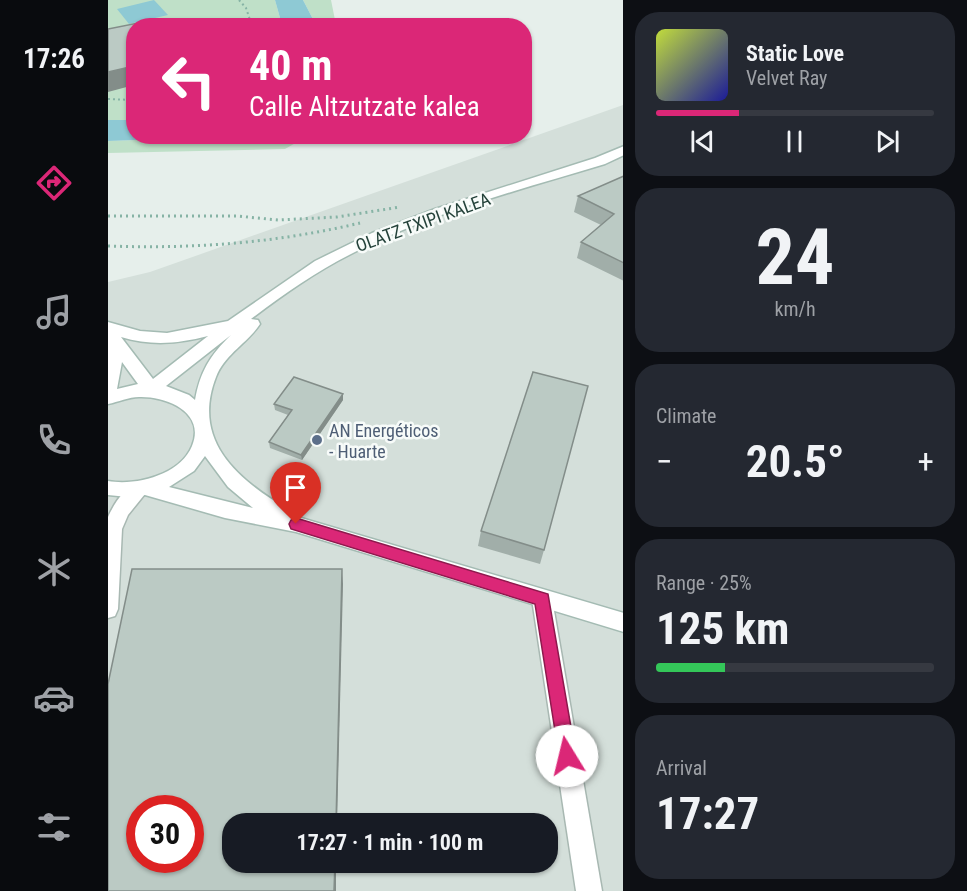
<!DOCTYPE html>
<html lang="en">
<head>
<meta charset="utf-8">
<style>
	body { margin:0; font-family:"Roboto Condensed",sans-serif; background:#242831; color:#f1f3f6; height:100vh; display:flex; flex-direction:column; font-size:22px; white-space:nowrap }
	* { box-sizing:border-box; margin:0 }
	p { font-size:20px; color:#9ea1a6 }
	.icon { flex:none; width:33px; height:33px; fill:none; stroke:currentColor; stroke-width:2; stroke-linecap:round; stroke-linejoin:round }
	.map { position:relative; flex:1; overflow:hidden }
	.details { display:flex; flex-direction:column; gap:12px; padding:12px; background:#0d0f14; width:344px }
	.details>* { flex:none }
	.top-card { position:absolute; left:18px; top:18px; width:406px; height:126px; border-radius:24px; box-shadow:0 2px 4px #0004; background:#db2777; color:#fff; overflow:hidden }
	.speed { position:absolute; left:18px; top:795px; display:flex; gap:12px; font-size:30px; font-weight:700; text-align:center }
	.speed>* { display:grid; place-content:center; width:78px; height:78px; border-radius:50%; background:#171b24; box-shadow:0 2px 4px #0004; line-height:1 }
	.speed .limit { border:9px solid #d22; background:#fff; color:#111 }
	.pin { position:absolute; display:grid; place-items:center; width:51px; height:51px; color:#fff; margin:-62px -26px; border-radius:50% 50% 50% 0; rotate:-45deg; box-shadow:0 0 6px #0007 }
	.pin .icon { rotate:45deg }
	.me { position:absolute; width:66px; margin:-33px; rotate:351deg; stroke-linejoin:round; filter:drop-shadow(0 0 4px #0008) }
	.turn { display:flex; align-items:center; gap:21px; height:126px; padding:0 24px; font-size:27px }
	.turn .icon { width:78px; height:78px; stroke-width:2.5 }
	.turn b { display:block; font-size:42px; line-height:51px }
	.big { font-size:45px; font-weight:700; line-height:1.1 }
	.details .widget { flex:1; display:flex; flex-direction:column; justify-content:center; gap:9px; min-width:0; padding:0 21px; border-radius:24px; background:#242831 }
	.details .dial { align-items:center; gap:0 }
	.dial b { font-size:78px; line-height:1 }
	.song { display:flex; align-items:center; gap:18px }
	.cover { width:72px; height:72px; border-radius:9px; background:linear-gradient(135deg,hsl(70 70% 55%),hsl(240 70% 35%)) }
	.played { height:6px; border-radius:3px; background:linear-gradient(90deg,#db2777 30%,#363941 30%) }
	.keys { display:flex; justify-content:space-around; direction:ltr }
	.heat { display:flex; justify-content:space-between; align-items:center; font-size:33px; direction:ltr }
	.charge { height:9px; border-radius:4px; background:linear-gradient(90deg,#34c759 25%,#363941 0) }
	.trip { position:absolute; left:114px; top:813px; width:336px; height:60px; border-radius:24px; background:#171b24; box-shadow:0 2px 4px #0004; font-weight:700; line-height:60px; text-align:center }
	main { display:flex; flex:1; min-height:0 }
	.tabs { display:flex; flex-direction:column; width:108px; justify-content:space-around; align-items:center; background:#090b0e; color:#9ea1a6 }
	.tabs .icon { width:42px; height:42px }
	.tabs .active { color:#db2777 }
	.tabs b { font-size:27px; color:#f1f3f6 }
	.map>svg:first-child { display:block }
	.built { fill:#d4dfda; fill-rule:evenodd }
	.green { fill:#bfe0c8 }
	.water { fill:#8ec9d4 }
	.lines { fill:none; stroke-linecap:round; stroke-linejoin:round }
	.street-casing { stroke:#a8b8b2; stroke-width:3 }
	.secondary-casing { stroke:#a4bbb3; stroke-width:3 }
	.path-far1 { stroke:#86b3a5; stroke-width:2; stroke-dasharray:2 3; stroke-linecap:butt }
	.path { stroke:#86b3a5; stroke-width:3; stroke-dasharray:2 4; stroke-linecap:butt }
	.street { fill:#fff; fill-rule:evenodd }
	.secondary { fill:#fff; fill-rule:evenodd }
	.wall { fill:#a1aea9 }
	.shaded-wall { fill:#838d89 }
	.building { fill:#bbcac4; stroke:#838d89; stroke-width:1.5; fill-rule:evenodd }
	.route { fill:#db2777; stroke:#8e194d; stroke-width:1.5 }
	.service-dot { fill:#5c6f8a; stroke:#f7fbf9; stroke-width:2 }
	.labels { text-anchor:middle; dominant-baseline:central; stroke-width:5; stroke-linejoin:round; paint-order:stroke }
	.street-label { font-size:18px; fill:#24423a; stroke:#f7fbf9 }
	.service-label { font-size:18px; fill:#4e5e75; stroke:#f7fbf9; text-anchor:start }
</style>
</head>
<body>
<main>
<nav class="tabs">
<b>17:26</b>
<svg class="icon active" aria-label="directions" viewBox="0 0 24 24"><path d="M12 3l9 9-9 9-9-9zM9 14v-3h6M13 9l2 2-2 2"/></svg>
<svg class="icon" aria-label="music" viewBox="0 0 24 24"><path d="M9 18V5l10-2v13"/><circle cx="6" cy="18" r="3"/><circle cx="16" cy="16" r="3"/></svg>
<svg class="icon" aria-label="phone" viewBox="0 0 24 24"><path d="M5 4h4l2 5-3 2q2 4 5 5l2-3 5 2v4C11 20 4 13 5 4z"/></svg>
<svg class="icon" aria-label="climate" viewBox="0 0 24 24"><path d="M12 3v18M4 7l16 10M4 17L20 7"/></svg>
<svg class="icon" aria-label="car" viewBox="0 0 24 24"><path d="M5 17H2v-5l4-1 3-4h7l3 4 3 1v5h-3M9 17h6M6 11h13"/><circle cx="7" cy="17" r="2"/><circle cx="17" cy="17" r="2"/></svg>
<svg class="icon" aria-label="filters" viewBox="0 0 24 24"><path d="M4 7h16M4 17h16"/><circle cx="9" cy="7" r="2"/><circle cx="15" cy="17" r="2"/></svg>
</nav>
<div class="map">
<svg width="516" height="891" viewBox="0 0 516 891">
	<rect width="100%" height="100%" fill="#e6efeb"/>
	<path class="built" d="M515 105V891H0V282L42 272ZM32 808H82V860H32ZM124 824H440V862H124Z"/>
	<g class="green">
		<path d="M0 0H167L174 25 26 26 25 120H0Z"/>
		<path d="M195 0H223L228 25H208Z"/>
		<path d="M117 137H198L177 149 0 153V141Z"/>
	</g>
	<g class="water">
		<path d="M46 0 60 15 21 24 9 9Z"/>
		<path d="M167 0H195L208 25H174Z"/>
		<path d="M0 120H25L26 136 117 137 0 141Z"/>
	</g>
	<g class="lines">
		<g class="street-casing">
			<g id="street">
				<path d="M32 481 39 484 41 489 20 515 14 529 10 609 7 616 0 618V517C6 504 17 486 32 481Z"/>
				<path d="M434 590 441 593 444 599 494 891H468L424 599 427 593Z"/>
			</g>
		</g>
		<g class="secondary-casing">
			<path id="secondary" d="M516 146V155L497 164C411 190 322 213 243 254 207 272 175 295 143 319L150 320 152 324C140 343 117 354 108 377 83 441 130 480 181 510L183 515 516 613V632L188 532 117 518 37 495 20 497 0 495V481C28 486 72 475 84 446 98 412 58 396 31 397 21 397 10 402 0 404V322L32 331 59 333 120 321 207 261 264 233 327 209 487 158ZM123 335C102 355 92 372 87 400L81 395 58 386ZM100 336 45 379 13 337C43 346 69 344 100 336ZM14 362 30 384 9 389ZM97 456 120 487 145 508 61 487 86 471Z"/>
		</g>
		<g class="path-far1">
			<path d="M131 0 138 8 144 26"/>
			<path d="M0 99 26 100"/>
		</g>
		<g class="path">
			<path d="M0 216H129L170 220 229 217 292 207"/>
			<path d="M0 246C86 249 168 243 252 223"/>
		</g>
		<use href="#street" class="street"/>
		<use href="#secondary" class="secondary"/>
	</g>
	<g class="wall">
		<path d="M516 176V281L469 258 473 242 493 225 466 212 470 196Z"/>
		<path d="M235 394V400L194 460 162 448 161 442 180 415 167 410 166 404Z"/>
		<path d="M373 531 436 550 432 564 370 546Z"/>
	</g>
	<g class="shaded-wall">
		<path d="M26 66V85L0 92V72Z"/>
		<path d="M235 394V400L194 460 193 455Z"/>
		<path d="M234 569 235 584 229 824H228Z"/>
		<path d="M227 862H228V891H226Z"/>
	</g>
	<g class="building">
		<path d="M30 23 32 26H26V66L0 72V29Z"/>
		<path d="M516 176V263L473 242 506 214 470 196Z"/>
		<path d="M425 372 480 386 436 550 373 531Z"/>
		<path d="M186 377 235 394 193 455 161 442 184 410 166 404Z"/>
		<path d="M24 569H234L228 824H124V862H227L226 891H0V684ZM32 808H82V860H32Z"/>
	</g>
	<path class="route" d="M188 518 440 594 468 756 466 762 459 765 453 762 451 756 427 604 183 529 181 524 183 520Z"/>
	<circle class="service-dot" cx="209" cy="440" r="6"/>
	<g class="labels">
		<g class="street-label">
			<text transform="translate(315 222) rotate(-20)">OLATZ TXIPI KALEA</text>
		</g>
		<g class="service-label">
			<text x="221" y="430">AN Energéticos<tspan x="221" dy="21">- Huarte</tspan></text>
		</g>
	</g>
</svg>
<div class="speed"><div class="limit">30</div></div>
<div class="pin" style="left:188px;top:524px;background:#d93025"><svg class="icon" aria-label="arrive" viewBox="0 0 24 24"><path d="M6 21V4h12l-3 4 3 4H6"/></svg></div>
<svg class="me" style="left:459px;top:756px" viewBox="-20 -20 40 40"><circle r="19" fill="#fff"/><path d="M0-13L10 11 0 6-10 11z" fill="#db2777"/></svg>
<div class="trip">17:27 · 1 min · 100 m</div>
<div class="top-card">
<div class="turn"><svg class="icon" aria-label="left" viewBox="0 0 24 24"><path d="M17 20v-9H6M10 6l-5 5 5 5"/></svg><div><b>40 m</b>Calle Altzutzate kalea</div></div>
</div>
</div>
<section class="details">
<div class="widget">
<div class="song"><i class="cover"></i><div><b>Static Love</b><p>Velvet Ray</p></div></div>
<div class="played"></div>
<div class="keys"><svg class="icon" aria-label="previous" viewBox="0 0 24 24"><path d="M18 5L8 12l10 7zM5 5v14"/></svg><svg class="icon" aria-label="pause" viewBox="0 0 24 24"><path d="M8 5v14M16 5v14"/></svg><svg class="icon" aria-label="next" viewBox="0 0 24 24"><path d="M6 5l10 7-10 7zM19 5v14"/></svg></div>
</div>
<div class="widget dial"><b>24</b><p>km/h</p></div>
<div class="widget"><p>Climate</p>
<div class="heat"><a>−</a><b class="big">20.5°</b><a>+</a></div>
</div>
<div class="widget"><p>Range · 25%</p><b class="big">125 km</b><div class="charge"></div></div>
<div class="widget"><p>Arrival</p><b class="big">17:27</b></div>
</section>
</main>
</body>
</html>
